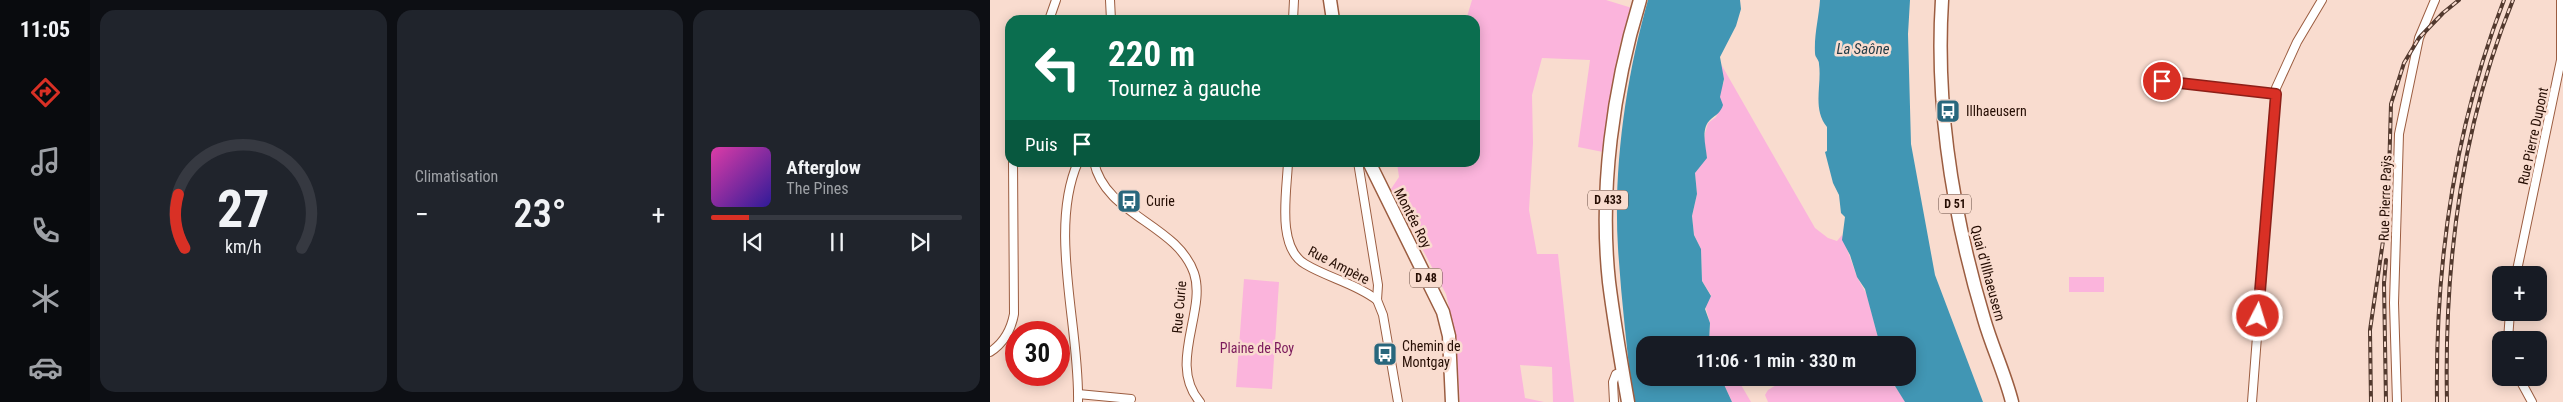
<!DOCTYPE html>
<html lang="fr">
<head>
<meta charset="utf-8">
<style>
	body { margin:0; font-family:"Roboto Condensed",sans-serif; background:#20242c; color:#f1f3f6; height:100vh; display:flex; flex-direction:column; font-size:19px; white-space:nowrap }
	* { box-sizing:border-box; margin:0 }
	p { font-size:16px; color:#9ea1a6 }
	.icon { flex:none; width:28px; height:28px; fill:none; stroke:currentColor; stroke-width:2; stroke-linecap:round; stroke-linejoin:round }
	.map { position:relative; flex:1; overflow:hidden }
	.side { display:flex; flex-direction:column; gap:10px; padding:10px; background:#0d0f14; width:900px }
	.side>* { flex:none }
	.top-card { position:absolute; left:15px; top:15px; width:475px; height:152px; border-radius:15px; box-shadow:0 2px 12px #0003; background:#0b6e4f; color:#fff; overflow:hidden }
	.fabs { position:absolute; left:1502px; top:266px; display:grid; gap:10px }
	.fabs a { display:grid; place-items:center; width:55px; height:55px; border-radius:10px; background:#171b24; box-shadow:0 2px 12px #0003; font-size:25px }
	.speed { position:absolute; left:15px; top:321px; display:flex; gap:10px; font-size:25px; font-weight:700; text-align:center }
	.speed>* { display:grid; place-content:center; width:65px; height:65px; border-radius:50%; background:#171b24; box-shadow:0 2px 12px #0003; line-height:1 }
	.speed .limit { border:8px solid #d22; background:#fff; color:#111 }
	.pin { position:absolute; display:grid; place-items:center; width:42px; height:42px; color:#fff; margin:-21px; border:2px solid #fff; border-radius:50%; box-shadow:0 1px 5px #0007 }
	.me { position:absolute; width:55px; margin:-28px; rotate:5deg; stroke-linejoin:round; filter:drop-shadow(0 0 4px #0008) }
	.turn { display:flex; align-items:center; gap:18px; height:105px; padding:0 20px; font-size:22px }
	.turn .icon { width:65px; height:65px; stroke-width:2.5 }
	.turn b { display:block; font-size:35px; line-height:42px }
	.then { display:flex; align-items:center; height:48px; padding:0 20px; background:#0003; gap:10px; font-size:19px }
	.big { font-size:38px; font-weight:600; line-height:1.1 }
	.side .tile { flex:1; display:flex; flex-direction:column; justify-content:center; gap:8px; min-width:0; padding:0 18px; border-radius:15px; background:#20242c }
	.side .dial { align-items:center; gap:0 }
	.dial svg { height:130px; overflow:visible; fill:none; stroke:#363941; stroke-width:7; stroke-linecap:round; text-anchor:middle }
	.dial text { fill:#f1f3f6; stroke:none }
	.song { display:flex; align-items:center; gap:15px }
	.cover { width:60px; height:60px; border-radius:8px; background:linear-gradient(135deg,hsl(320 70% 55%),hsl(250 70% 35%)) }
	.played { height:5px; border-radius:2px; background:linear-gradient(90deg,#d93025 15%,#363941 15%) }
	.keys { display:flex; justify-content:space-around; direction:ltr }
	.heat { display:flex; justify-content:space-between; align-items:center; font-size:28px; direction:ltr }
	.side .tiles { flex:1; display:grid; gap:10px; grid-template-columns:repeat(3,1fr) }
	.trip { position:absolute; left:646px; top:336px; width:280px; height:50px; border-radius:15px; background:#171b24; box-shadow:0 2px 12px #0003; font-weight:600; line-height:50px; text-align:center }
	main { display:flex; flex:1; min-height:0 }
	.tab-bar { display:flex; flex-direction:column; width:90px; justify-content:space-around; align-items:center; background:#090b0e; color:#9ea1a6 }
	.tab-bar .icon { width:35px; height:35px }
	.tab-bar .current { color:#d93025 }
	.tab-bar b { font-size:22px; color:#f1f3f6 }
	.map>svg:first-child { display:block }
	.green { fill:#fbb4dc }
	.water { fill:#4196b4 }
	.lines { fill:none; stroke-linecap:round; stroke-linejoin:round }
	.street-casing { stroke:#9b5d41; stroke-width:10 }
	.primary-casing { stroke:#9b5d41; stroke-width:15 }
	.street { stroke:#fff; stroke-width:8 }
	.primary { stroke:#fff; stroke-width:12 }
	.rail-casing { stroke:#52392e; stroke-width:4 }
	.rail { stroke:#f9dccf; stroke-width:2; stroke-dasharray:5.5; stroke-linecap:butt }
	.route-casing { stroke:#8d1f18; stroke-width:12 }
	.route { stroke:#d93025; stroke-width:9 }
	.labels { text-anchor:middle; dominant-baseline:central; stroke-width:5; stroke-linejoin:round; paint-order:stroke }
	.shield { fill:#f9dccf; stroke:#654b40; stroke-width:1 }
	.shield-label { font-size:12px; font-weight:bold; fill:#250d03 }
	.poi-label { font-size:14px; fill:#250d03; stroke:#f9dccf; text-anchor:start }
	.street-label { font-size:14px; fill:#250d03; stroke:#f9dccf }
	.park-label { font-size:14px; fill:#7b195b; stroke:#f9dccf }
	.water-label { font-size:15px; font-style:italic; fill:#243e49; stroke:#f9dccf }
</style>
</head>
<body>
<main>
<nav class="tab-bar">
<b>11:05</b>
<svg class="icon current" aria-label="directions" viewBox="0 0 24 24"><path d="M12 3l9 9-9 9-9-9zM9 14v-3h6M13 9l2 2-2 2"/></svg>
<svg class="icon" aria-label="music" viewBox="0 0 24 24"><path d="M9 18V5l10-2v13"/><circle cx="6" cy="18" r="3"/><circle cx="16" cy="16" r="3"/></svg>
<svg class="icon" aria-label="phone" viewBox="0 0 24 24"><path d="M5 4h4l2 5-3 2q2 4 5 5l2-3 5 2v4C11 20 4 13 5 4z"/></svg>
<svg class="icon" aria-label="climate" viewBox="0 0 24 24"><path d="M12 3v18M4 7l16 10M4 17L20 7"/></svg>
<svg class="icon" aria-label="car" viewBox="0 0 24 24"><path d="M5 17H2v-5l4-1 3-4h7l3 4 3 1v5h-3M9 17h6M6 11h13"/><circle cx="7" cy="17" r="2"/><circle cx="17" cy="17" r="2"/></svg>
</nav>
<section class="side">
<div class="tiles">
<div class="tile dial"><svg viewBox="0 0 100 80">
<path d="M14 69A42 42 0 1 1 86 69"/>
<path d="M14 69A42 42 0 0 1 10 36" stroke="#d93025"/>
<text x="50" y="56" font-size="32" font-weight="700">27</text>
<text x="50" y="72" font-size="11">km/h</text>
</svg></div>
<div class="tile"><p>Climatisation</p>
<div class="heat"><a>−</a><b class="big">23°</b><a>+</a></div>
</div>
<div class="tile">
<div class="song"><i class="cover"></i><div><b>Afterglow</b><p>The Pines</p></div></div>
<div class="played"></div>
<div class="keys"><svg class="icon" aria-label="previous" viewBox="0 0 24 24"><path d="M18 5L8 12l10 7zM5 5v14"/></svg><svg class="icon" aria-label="pause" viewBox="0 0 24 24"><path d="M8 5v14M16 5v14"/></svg><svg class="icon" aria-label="next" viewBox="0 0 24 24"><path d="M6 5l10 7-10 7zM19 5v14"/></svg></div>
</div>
</div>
</section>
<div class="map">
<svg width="1573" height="402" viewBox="0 0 1573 402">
	<rect width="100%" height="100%" fill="#f9dccf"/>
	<g class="green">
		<path d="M482 0H616L642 8 630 44 613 152 588 147 600 60 552 58 542 95 543 143 539 210 547 254H568L584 402H563L562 367 530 365 535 398 554 402H470L466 338 456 294 401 189 409 177 407 163 485 162V20H476Z"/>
		<path d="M731 64 825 228 838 238 847 241 852 235 867 277 877 295 890 345H722L719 342 720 323 715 305 721 295 712 281 711 249 704 235 702 216 707 194 705 173 717 157 714 143 715 133 718 123 726 117 728 112 730 89 734 82Z"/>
		<rect x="1079" y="277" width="35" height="15"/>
		<path d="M254 279 289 282 282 389 246 387Z"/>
		<path d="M731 378H747L761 402H742Z"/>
		<path d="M792 378H900C904 387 911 392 915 402H778L775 395 778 390 793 381Z"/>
	</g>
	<g class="water">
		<path d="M658 0H750L751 9 746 26 730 57 734 79 730 97 733 105C731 112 726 115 721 119 710 128 716 146 717 158L705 173 707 194 702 216 704 235 711 249 712 281 721 296 715 309 720 323 719 342 722 345H655V378H731L742 402H644L642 395C637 346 631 297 628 248 623 168 636 77 658 0Z"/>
		<path d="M830 0H920L918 34 921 144 945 275 993 402H915L900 378H918V345H890L875 289 867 277 860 255 852 240 855 217 851 213 849 195 843 183 835 152 837 151V127C822 109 832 85 829 64 829 59 825 58 825 53 824 34 829 17 830 0Z"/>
	</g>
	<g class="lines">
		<g class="street-casing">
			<g id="street">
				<path d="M120 0 121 20"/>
				<path d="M59 20 66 0"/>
				<path d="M303 20 304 0"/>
				<path d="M1171 93 1172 81 1286 94"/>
				<path d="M88 162C58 230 90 328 88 402"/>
				<path d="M104 162C115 215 187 224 204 273 217 311 177 364 210 402"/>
				<path d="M298 162C297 191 286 247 315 264 338 278 365 283 387 300"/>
				<path d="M368 162 388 285 387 300 393 315 408 402"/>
				<path d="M1526 275 1571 60V0"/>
				<path d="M1518 340 1520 312"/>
				<path d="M0 352C14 343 21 330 24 314L23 162"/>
				<path d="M1529 378 1542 402"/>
				<path d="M88 394 141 399"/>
				<path d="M624 402 623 382 626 374 633 372"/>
				<path d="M1262 402 1286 88 1307 42 1332 0"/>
				<path d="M1407 402 1404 303 1409 134 1429 38 1445 0"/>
			</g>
		</g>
		<g class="primary-casing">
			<g id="primary">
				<path d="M340 0 343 20"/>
				<path d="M952 0C945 109 963 215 994 319 1002 347 1015 374 1022 402"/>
				<path d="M379 162 453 312 459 336 462 402"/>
				<path d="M638 402C631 362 624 322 619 282 609 190 623 88 650 0"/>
			</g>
		</g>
		<use href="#street" class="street"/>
		<use href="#primary" class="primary"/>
		<g class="rail-casing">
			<g id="rail">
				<path d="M1381 402 1380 330 1398 207 1401 104 1414 63 1429 38 1453 13 1469 0"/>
				<path d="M1396 402 1394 283 1396 260"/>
				<path d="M1447 402C1445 264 1464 129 1514 0"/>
				<path d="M1457 402C1454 266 1471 127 1523 0"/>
			</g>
		</g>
		<use href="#rail" class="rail"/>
	</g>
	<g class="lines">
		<g class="route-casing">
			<path id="route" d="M1172 81 1286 94 1268 316"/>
		</g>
		<use href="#route" class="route"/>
	</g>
	<defs>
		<g id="bus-square" transform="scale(1.25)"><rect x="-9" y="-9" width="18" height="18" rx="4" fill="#29677d" stroke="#f9dccf"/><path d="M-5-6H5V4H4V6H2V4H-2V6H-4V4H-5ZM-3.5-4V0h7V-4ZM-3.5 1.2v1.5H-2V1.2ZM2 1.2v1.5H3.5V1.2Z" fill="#fff"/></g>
	</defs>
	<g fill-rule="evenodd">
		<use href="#bus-square" x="958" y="111"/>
		<use href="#bus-square" x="139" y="201"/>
		<use href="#bus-square" x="395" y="354"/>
	</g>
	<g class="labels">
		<g class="shield">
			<rect x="598" y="190.5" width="40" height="19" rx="4"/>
			<rect x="949" y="194.5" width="32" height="19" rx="4"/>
			<rect x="420" y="268.5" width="32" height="19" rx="4"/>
		</g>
		<g class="shield-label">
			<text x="618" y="200">D 433</text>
			<text x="965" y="204">D 51</text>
			<text x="436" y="278">D 48</text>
		</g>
		<g class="poi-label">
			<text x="976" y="111">Illhaeusern</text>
			<text x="156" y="201">Curie</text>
			<text x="412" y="346">Chemin de<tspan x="412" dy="16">Montgay</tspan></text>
		</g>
		<g class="street-label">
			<text transform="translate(1543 136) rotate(-78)">Rue Pierre Dupont</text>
			<text transform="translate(1395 198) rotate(-88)">Rue Pierre Paÿs</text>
			<text transform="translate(423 218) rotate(63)">Montée Roy</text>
			<text transform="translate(349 265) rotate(27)">Rue Ampère</text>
			<text transform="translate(998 273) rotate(75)">Quai d'Illhaeusern</text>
			<text transform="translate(189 307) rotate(-85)">Rue Curie</text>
		</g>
		<g class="park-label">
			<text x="267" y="348">Plaine de Roy</text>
		</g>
		<g class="water-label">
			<text x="873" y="49">La Saône</text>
		</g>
	</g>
</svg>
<div class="fabs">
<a>+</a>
<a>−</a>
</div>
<div class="speed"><div class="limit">30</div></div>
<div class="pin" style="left:1172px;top:81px;background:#d93025"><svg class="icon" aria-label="arrive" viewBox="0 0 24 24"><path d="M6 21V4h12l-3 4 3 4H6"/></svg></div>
<svg class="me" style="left:1268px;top:316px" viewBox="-20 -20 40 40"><circle r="17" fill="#d93025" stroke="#fff" stroke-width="3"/><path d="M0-11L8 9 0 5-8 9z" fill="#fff"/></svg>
<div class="trip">11:06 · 1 min · 330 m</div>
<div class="top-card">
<div class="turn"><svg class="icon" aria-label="left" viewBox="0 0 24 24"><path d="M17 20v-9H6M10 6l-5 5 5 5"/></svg><div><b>220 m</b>Tournez à gauche</div></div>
<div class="then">Puis<svg class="icon" aria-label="arrive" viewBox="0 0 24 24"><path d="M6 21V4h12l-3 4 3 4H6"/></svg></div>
</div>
</div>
</main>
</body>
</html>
